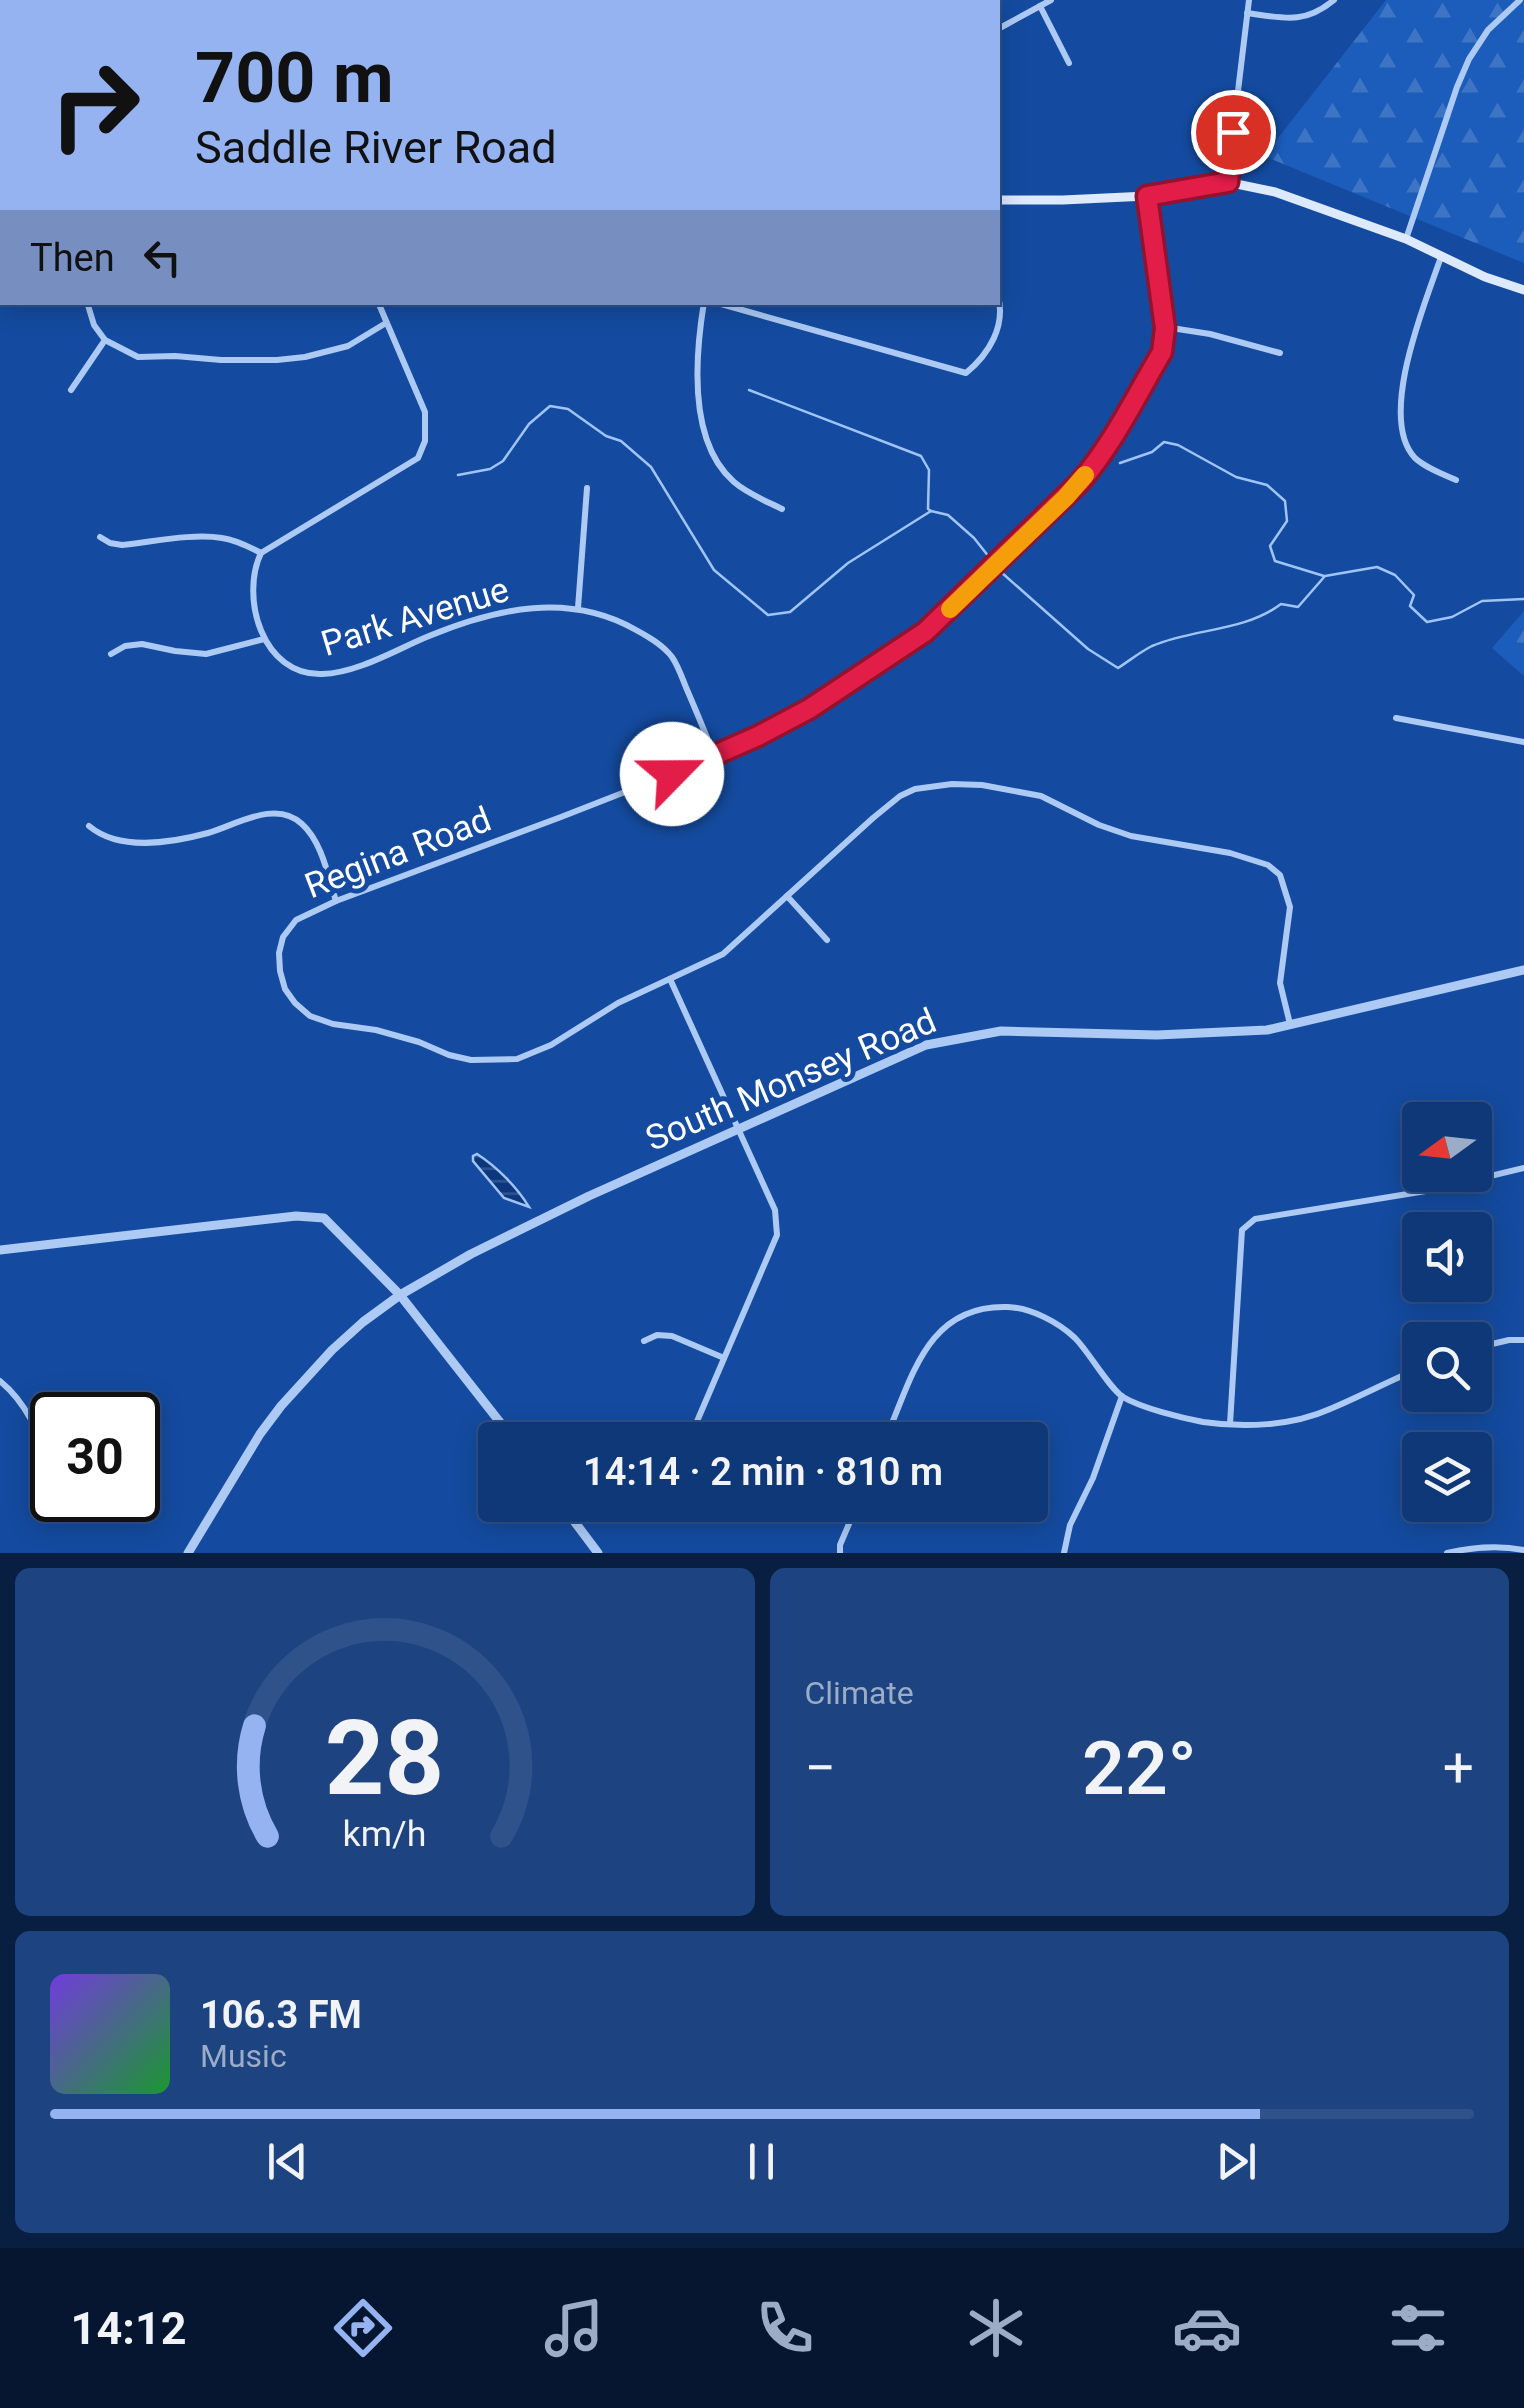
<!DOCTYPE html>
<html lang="en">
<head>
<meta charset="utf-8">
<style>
	body { margin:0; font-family:Roboto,sans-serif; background:#1d4380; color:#f1f3f6; height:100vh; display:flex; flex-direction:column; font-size:38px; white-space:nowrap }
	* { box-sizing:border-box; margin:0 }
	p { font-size:32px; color:#9bacc6 }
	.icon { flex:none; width:55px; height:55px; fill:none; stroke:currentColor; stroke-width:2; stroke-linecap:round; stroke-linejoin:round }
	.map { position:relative; height:1553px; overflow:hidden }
	.panel { display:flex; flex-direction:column; gap:15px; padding:15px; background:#081f42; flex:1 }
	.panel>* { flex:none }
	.guide { position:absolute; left:0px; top:0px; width:1000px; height:305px; box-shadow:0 5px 25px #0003,0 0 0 2px #2f528a; background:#95b2f1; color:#111; overflow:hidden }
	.needle { width:65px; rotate:255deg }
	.controls { position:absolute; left:1402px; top:1102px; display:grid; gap:20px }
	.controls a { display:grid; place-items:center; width:90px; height:90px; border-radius:10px; background:#0f3878; box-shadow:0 5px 25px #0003,0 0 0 2px #2f528a; font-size:50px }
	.speed { position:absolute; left:30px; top:1392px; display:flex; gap:20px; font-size:50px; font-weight:700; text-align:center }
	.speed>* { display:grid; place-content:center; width:130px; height:130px; border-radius:50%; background:#0f3878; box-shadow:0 5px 25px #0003,0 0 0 2px #2f528a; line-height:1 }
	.speed .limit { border:5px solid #111; border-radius:15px; background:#fff; color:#111 }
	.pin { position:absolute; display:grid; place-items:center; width:85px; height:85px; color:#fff; margin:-42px; border:5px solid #fff; border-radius:50%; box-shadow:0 2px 10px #0007 }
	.me { position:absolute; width:110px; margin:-55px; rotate:67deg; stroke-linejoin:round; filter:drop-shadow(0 0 8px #0008) }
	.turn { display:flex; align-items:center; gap:35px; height:210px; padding:0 30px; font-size:45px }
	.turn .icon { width:130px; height:130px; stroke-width:2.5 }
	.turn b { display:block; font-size:70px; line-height:85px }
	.then { display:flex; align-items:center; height:95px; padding:0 30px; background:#0003; gap:20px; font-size:38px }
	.big { font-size:75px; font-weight:600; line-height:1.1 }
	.panel .card { flex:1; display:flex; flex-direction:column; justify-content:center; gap:15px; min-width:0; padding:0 35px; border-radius:15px; background:#1d4380 }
	.panel .dial { align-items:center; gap:0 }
	.dial svg { height:260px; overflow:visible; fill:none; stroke:#2f528a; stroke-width:7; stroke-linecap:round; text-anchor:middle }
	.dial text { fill:#f1f3f6; stroke:none }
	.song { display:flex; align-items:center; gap:30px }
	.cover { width:120px; height:120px; border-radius:15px; background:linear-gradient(135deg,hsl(260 70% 55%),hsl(130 70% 35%)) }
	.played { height:10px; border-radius:5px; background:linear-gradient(90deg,#95b2f1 85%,#2f528a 85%) }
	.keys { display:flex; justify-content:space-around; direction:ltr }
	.heat { display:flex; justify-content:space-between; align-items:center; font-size:55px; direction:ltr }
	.panel .tiles { flex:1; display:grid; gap:15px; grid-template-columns:1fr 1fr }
	.card:last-child { grid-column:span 2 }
	.trip { position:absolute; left:478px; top:1422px; width:570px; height:100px; border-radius:10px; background:#0f3878; box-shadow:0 5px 25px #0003,0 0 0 2px #2f528a; font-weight:600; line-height:100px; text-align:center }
	.tabs { display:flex; height:160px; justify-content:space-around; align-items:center; background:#061630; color:#9bacc6 }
	.tabs .icon { width:70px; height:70px }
	.tabs .selected { color:#95b2f1 }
	.tabs b { font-size:45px; color:#f1f3f6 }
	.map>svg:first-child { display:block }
	.forest { fill:url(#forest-firs) }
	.water { fill:url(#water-rules); stroke:#a0c4f7; stroke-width:2.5 }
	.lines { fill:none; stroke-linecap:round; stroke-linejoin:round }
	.stream { stroke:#a0c4f7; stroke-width:2.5 }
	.minor { stroke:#adcaf4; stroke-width:6 }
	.tertiary { stroke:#adcaf4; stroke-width:9 }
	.secondary { stroke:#dde9fd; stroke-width:9 }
	.route-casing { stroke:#92132f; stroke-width:25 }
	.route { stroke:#e11d48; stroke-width:18 }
	.slow { stroke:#f59e0b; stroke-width:18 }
	.labels { text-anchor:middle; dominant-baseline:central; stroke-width:10; stroke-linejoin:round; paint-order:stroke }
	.street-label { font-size:35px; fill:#fff; stroke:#144ba0 }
</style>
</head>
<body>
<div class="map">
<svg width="1524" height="1553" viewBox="0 0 1524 1553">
	<defs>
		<pattern id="forest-firs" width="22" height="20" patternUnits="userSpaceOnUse" patternTransform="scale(2.5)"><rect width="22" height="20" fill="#1c5cba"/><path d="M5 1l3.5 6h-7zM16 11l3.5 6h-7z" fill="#3e74c4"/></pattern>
		<pattern id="water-rules" width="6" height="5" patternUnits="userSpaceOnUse" patternTransform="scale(2.5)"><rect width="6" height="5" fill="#0d377c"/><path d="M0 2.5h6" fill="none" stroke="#315590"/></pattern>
	</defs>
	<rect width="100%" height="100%" fill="#144ba0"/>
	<g class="forest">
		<path d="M1386 0H1524V263L1264 156Z"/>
		<path d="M1524 611V676L1492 648Z"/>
	</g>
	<path class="water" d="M477 1154C497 1167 517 1187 529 1207L504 1198 473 1161V1156Z"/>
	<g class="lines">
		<g class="stream">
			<path d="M749 390 921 456 929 470 928 509 931 511"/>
			<path d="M1120 463 1152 452 1164 442 1178 445 1236 477 1267 485 1285 501 1287 521 1270 546 1275 561 1324 576"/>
			<path d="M458 475 490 469 503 461 529 424 550 406 568 409 606 436 621 441 651 467 714 570 768 615 790 612 848 563 931 511 948 515 974 538 1001 572 1088 649 1118 668C1129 661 1140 652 1152 646 1194 628 1244 632 1281 604L1298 607 1325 576 1377 567 1395 575 1414 595 1410 606 1427 622 1452 617 1482 601 1524 599"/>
		</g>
		<g class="minor">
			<path d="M245 0 246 2"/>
			<path d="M830 0 835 2"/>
			<path d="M853 2 854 0"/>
			<path d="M1040 6 1069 63"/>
			<path d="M1247 13C1283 18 1304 25 1334 0"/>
			<path d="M998 29 1051 0"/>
			<path d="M1227 182 1249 0"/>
			<path d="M1147 196 1165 327 1162 352 1093 467 1066 497 947 612 925 632 809 709 759 736 671 774 561 817 336 901 296 920 283 937 279 953 280 971 285 989 295 1003 310 1016 333 1024 376 1030 419 1042 449 1055 471 1060 517 1059 551 1045 618 1003 723 954 873 818 900 796 915 789 952 784 982 785 1041 796 1099 825 1131 836 1230 853 1268 865 1280 875 1290 907 1280 983 1290 1024"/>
			<path d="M1406 239 1457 87 1469 59 1488 30 1520 0"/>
			<path d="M1441 257C1425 303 1377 418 1415 458 1426 468 1442 474 1456 480"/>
			<path d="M87 302 94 325 105 340 138 357 175 356 221 360H277L305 357 348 346 386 323"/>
			<path d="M378 302 425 412V441L418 458 261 553C240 597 262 676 322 674 358 673 397 649 429 636 497 608 569 592 636 630 649 637 663 645 672 657 679 667 683 681 688 692 697 713 706 734 714 756"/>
			<path d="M704 302C695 357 688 442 734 482 748 494 766 501 782 509"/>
			<path d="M714 302 966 373C989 354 1006 326 998 296"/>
			<path d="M1165 327 1210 334 1280 353"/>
			<path d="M71 390 105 340"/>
			<path d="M100 537 110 543 122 545C153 542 192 533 222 538 236 540 248 546 261 553"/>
			<path d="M578 608 587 488"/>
			<path d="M111 654 125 646 142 644 175 651 206 654 264 639"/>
			<path d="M1396 718 1524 742"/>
			<path d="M89 826C120 852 171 843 208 833 236 825 276 799 302 824 322 842 328 876 336 901"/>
			<path d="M787 896 827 940"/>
			<path d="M670 979 775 1210 777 1235 689 1440"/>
			<path d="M644 1341 657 1335 672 1336 724 1358"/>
			<path d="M1475 1348 1509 1340H1524"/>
			<path d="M0 1381C26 1402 38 1432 50 1463"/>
			<path d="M1230 1424 1242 1230 1255 1219 1432 1190 1524 1168"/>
			<path d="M885 1440C912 1379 926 1304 1008 1307 1031 1308 1058 1322 1075 1338 1089 1352 1109 1388 1123 1397 1141 1408 1182 1418 1203 1422 1244 1428 1292 1426 1330 1409 1361 1396 1389 1381 1420 1368"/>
			<path d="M840 1553V1545L857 1505"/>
			<path d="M1064 1553 1070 1525 1093 1478 1122 1396"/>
			<path d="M1447 1553C1473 1547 1498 1545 1524 1550"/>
		</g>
		<g class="tertiary">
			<path d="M0 1250 296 1216 324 1218 400 1295 514 1440"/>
			<path d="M562 1505 598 1553"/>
			<path d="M188 1553 260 1434 281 1406 332 1350 363 1322 400 1295 471 1254 589 1196 926 1045 1001 1031 1157 1035 1267 1030 1524 970"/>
		</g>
		<g class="secondary">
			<path d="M560 0 566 2"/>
			<path d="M30 2 36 0"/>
			<path d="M0 15 2 14"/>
			<path d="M998 200H1063L1147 196 1227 182 1275 192 1406 239 1485 277 1524 290"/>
		</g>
	</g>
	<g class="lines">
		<g class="route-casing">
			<path id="route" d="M672 774 758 736 809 709 925 632 1080 482C1113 444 1136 396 1162 352L1165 328 1147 196 1228 182 1233 132"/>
		</g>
		<use href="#route" class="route"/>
		<path class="slow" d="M950 609 1066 497 1085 475"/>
	</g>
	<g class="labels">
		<g class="street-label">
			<text transform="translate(415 617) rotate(-17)">Park Avenue</text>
			<text transform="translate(398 853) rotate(-21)">Regina Road</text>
			<text transform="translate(791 1080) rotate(-23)">South Monsey Road</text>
		</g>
	</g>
</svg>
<div class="controls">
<a><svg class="needle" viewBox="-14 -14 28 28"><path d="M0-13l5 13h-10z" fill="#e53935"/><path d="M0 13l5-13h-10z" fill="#9bacc6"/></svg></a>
<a><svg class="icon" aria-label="sound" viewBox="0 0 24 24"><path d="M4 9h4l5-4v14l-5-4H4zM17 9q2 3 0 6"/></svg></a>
<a><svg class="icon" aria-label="search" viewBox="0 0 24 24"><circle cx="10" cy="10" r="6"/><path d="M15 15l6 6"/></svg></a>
<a><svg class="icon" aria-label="layers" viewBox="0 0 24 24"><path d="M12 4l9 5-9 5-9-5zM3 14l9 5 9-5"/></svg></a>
</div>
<div class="speed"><div class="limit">30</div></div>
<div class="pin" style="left:1233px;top:132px;background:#d93025"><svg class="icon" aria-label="arrive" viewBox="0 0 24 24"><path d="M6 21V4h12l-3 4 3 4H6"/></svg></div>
<svg class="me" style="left:672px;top:774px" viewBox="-20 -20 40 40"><circle r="19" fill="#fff"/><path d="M0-13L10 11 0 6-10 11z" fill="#e11d48"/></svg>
<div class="trip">14:14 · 2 min · 810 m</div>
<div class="guide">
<div class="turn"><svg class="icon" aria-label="right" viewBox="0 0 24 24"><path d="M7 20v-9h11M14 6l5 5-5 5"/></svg><div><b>700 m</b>Saddle River Road</div></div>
<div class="then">Then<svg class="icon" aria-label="left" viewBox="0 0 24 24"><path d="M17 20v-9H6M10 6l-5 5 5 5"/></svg></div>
</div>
</div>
<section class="panel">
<div class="tiles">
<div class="card dial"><svg viewBox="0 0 100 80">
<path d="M14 69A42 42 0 1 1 86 69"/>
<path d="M14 69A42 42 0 0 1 10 35" stroke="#95b2f1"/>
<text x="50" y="56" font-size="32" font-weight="700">28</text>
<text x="50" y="72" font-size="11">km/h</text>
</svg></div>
<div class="card"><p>Climate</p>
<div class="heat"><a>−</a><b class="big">22°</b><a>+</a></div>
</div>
<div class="card">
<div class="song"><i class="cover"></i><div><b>106.3 FM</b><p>Music</p></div></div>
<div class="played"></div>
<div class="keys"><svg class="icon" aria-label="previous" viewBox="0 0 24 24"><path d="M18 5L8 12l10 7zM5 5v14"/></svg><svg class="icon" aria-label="pause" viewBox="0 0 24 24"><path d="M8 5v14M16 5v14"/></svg><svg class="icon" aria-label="next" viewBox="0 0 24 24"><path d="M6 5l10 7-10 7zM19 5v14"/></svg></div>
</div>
</div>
</section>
<nav class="tabs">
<b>14:12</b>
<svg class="icon selected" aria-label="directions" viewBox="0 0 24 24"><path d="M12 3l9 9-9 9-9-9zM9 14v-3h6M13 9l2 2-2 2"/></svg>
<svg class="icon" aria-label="music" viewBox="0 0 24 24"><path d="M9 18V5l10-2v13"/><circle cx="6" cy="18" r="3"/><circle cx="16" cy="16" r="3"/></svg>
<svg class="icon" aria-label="phone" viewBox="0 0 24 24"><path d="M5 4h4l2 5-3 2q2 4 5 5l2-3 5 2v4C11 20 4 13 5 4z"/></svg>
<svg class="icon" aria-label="climate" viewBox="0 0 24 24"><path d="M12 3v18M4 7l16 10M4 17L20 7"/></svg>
<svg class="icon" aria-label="car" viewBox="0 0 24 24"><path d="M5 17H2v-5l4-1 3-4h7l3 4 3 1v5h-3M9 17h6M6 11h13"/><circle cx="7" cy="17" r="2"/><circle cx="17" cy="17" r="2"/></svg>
<svg class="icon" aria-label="filters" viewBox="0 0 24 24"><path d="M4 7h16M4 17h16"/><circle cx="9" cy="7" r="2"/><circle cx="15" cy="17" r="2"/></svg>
</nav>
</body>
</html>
